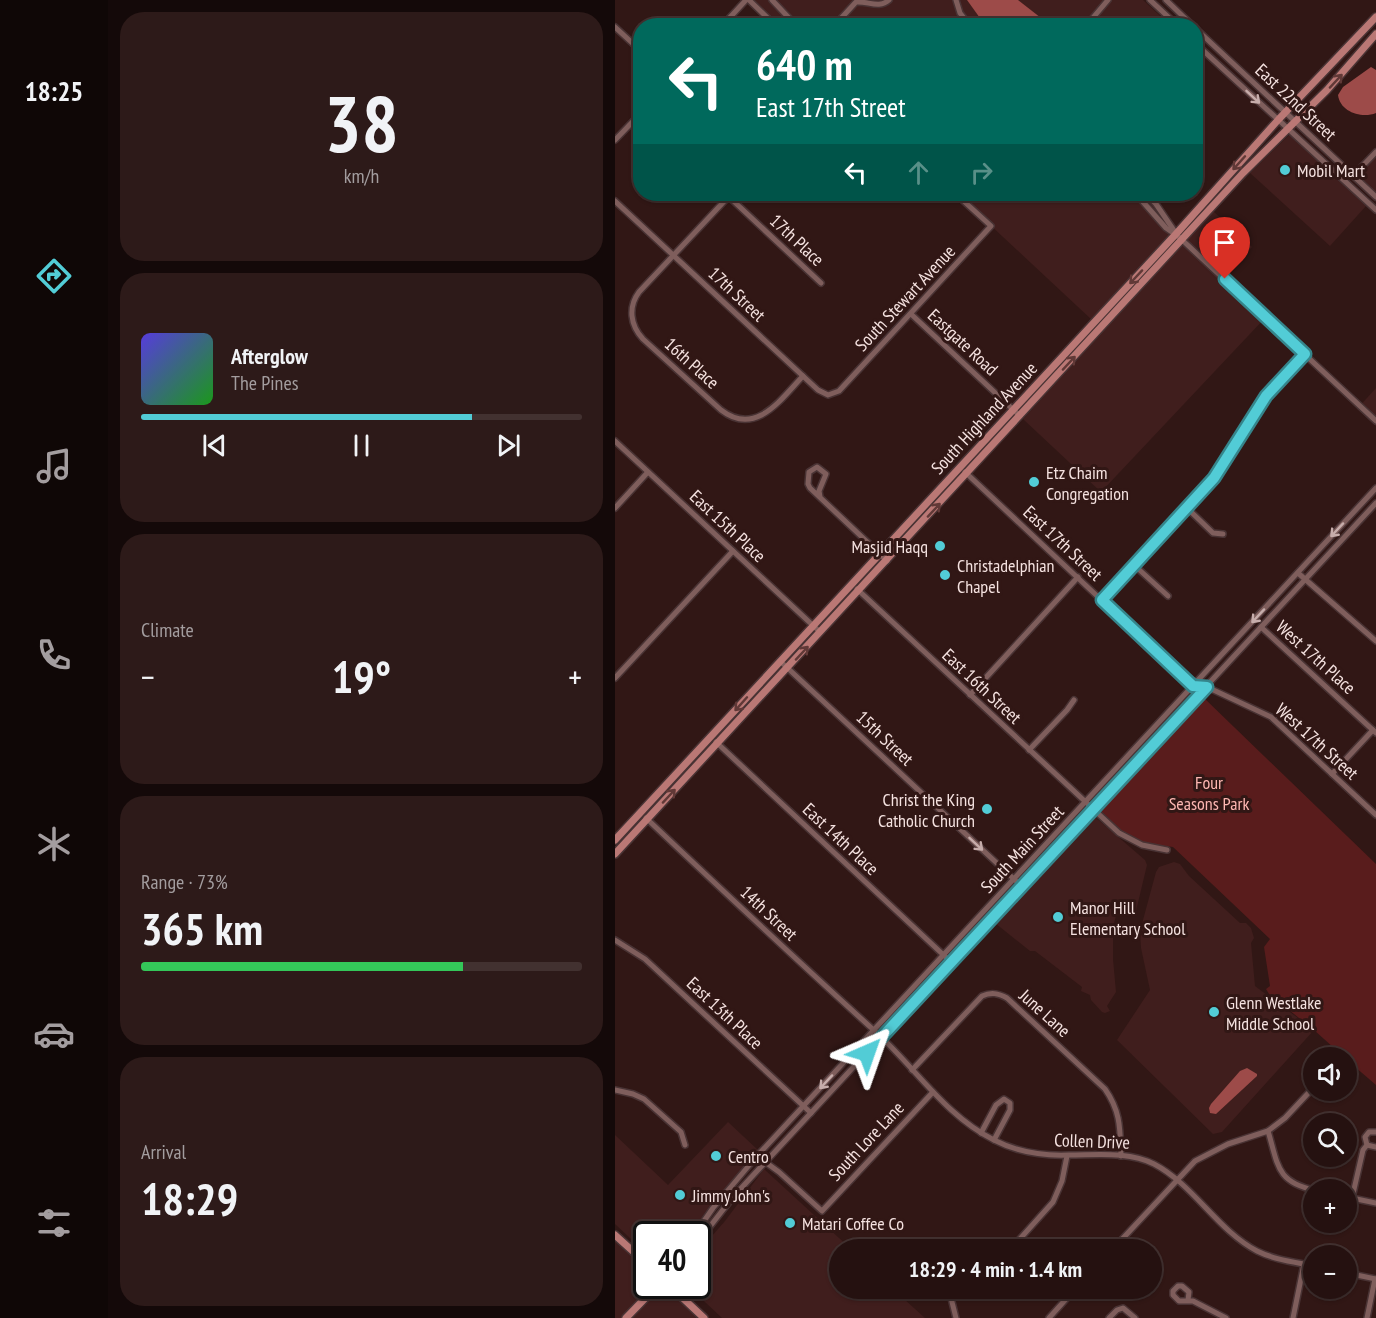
<!DOCTYPE html>
<html lang="en">
<head>
<meta charset="utf-8">
<style>
	body { margin:0; font-family:"PT Sans Narrow",sans-serif; background:#2d1a19; color:#f1f3f6; height:100vh; display:flex; flex-direction:column; font-size:22px; white-space:nowrap }
	* { box-sizing:border-box; margin:0 }
	p { font-size:20px; color:#a39d9f }
	.icon { flex:none; width:33px; height:33px; fill:none; stroke:currentColor; stroke-width:2; stroke-linecap:round; stroke-linejoin:round }
	.map { position:relative; flex:1; overflow:hidden }
	.side { display:flex; flex-direction:column; gap:12px; padding:12px; background:#140909; width:507px }
	.side>* { flex:none }
	.top-card { position:absolute; left:18px; top:18px; width:570px; height:183px; border-radius:24px; box-shadow:0 2px 4px #0004,0 0 0 2px #423130; background:#00695c; color:#fff; overflow:hidden }
	.buttons { position:absolute; left:688px; top:1047px; display:grid; gap:12px }
	.buttons a { display:grid; place-items:center; width:54px; height:54px; border-radius:50%; background:#251110; box-shadow:0 2px 4px #0004,0 0 0 2px #423130; font-size:30px }
	.speed { position:absolute; left:18px; top:1221px; display:flex; gap:12px; font-size:30px; font-weight:700; text-align:center }
	.speed>* { display:grid; place-content:center; width:78px; height:78px; border-radius:50%; background:#251110; box-shadow:0 2px 4px #0004,0 0 0 2px #423130; line-height:1 }
	.speed .limit { border:3px solid #111; border-radius:9px; background:#fff; color:#111 }
	.pin { position:absolute; display:grid; place-items:center; width:51px; height:51px; color:#fff; margin:-62px -26px; border-radius:50% 50% 50% 0; rotate:-45deg; box-shadow:0 0 6px #0007 }
	.pin .icon { rotate:45deg }
	.me { position:absolute; width:66px; margin:-33px; rotate:43deg; stroke-linejoin:round; filter:drop-shadow(0 0 4px #0008) }
	.turn { display:flex; align-items:center; gap:21px; height:126px; padding:0 24px; font-size:27px }
	.turn .icon { width:78px; height:78px; stroke-width:2.5 }
	.turn b { display:block; font-size:42px; line-height:51px }
	.lanes { display:flex; align-items:center; height:57px; padding:0 24px; background:#0003; justify-content:center; gap:30px; direction:ltr }
	.lanes .off { opacity:.35 }
	.big { font-size:45px; font-weight:800; line-height:1.1 }
	.side .tile { flex:1; display:flex; flex-direction:column; justify-content:center; gap:9px; min-width:0; padding:0 21px; border-radius:24px; background:#2d1a19 }
	.side .dial { align-items:center; gap:0 }
	.dial b { font-size:78px; line-height:1 }
	.song { display:flex; align-items:center; gap:18px }
	.cover { width:72px; height:72px; border-radius:9px; background:linear-gradient(135deg,hsl(250 70% 55%),hsl(120 70% 35%)) }
	.played { height:6px; border-radius:3px; background:linear-gradient(90deg,#52ccd6 75%,#423130 75%) }
	.keys { display:flex; justify-content:space-around; direction:ltr }
	.heat { display:flex; justify-content:space-between; align-items:center; font-size:33px; direction:ltr }
	.charge { height:9px; border-radius:4px; background:linear-gradient(90deg,#34c759 73%,#423130 0) }
	.trip { position:absolute; left:214px; top:1239px; width:333px; height:60px; border-radius:30px; background:#251110; box-shadow:0 2px 4px #0004,0 0 0 2px #423130; font-weight:800; line-height:60px; text-align:center }
	main { display:flex; flex:1; min-height:0 }
	.menu { display:flex; flex-direction:column; width:108px; justify-content:space-around; align-items:center; background:#0f0706; color:#a39d9f }
	.menu .icon { width:42px; height:42px }
	.menu .on { color:#52ccd6 }
	.menu b { font-size:27px; color:#f1f3f6 }
	.map>svg:first-child { display:block }
	.built { fill:#401e1d }
	.green { fill:#591c1c }
	.water { fill:#9d4b49 }
	.lines { fill:none; stroke-linecap:round; stroke-linejoin:round }
	.minor-casing { stroke:#493334; stroke-width:8 }
	.major-casing { stroke:#493334; stroke-width:10 }
	.minor { stroke:#7f5e5c; stroke-width:5 }
	.major { stroke:#ba7875; stroke-width:7 }
	.oneway { stroke:#613937 }
	.oneway2 { stroke:#c6adab }
	.route-casing { stroke:#35858b; stroke-width:15 }
	.route { stroke:#52ccd6; stroke-width:10 }
	.poi-dot { fill:#52ccd6; stroke:#311715; stroke-width:2 }
	.labels { text-anchor:middle; dominant-baseline:central; stroke-width:6; stroke-linejoin:round; paint-order:stroke }
	.street-label { font-size:18px; fill:#f5e2e0; stroke:#311715 }
	.poi-label { font-size:18px; fill:#f5e2e0; stroke:#311715; text-anchor:start }
	.park-label { font-size:18px; fill:#feb7b2; stroke:#311715 }
</style>
</head>
<body>
<main>
<nav class="menu">
<b>18:25</b>
<svg class="icon on" aria-label="directions" viewBox="0 0 24 24"><path d="M12 3l9 9-9 9-9-9zM9 14v-3h6M13 9l2 2-2 2"/></svg>
<svg class="icon" aria-label="music" viewBox="0 0 24 24"><path d="M9 18V5l10-2v13"/><circle cx="6" cy="18" r="3"/><circle cx="16" cy="16" r="3"/></svg>
<svg class="icon" aria-label="phone" viewBox="0 0 24 24"><path d="M5 4h4l2 5-3 2q2 4 5 5l2-3 5 2v4C11 20 4 13 5 4z"/></svg>
<svg class="icon" aria-label="climate" viewBox="0 0 24 24"><path d="M12 3v18M4 7l16 10M4 17L20 7"/></svg>
<svg class="icon" aria-label="car" viewBox="0 0 24 24"><path d="M5 17H2v-5l4-1 3-4h7l3 4 3 1v5h-3M9 17h6M6 11h13"/><circle cx="7" cy="17" r="2"/><circle cx="17" cy="17" r="2"/></svg>
<svg class="icon" aria-label="filters" viewBox="0 0 24 24"><path d="M4 7h16M4 17h16"/><circle cx="9" cy="7" r="2"/><circle cx="15" cy="17" r="2"/></svg>
</nav>
<section class="side">
<div class="tile dial"><b>38</b><p>km/h</p></div>
<div class="tile">
<div class="song"><i class="cover"></i><div><b>Afterglow</b><p>The Pines</p></div></div>
<div class="played"></div>
<div class="keys"><svg class="icon" aria-label="previous" viewBox="0 0 24 24"><path d="M18 5L8 12l10 7zM5 5v14"/></svg><svg class="icon" aria-label="pause" viewBox="0 0 24 24"><path d="M8 5v14M16 5v14"/></svg><svg class="icon" aria-label="next" viewBox="0 0 24 24"><path d="M6 5l10 7-10 7zM19 5v14"/></svg></div>
</div>
<div class="tile"><p>Climate</p>
<div class="heat"><a>−</a><b class="big">19°</b><a>+</a></div>
</div>
<div class="tile"><p>Range · 73%</p><b class="big">365 km</b><div class="charge"></div></div>
<div class="tile"><p>Arrival</p><b class="big">18:29</b></div>
</section>
<div class="map">
<svg width="761" height="1318" viewBox="0 0 761 1318">
	<rect width="100%" height="100%" fill="#311715"/>
	<g class="built">
		<path d="M137 0H528L555 25H164Z"/>
		<path d="M674 135 751 206 715 246 635 173Z"/>
		<path d="M761 157V194L741 176Z"/>
		<path d="M342 194H536L562 227 477 320Z"/>
		<path d="M598 211 637 247 610 276 572 240Z"/>
		<path d="M568 244 649 319 486 492 408 419Z"/>
		<path d="M761 388V426L742 409Z"/>
		<path d="M480 817 530 860 532 865 521 911 503 908 498 927V959L501 992 492 1006 495 1011 490 1013 487 1012 476 1000 475 995 466 991 467 987 420 951H415L380 923Z"/>
		<path d="M559 862 565 864 574 876 625 923H631L636 928 639 938 636 943 640 986 699 1030 607 1132 598 1134 502 1040 535 990 526 948 525 931 541 872 544 867Z"/>
		<path d="M113 1122 144 1151 97 1203 75 1234H32L31 1253 0 1224V1135L53 1185Z"/>
		<path d="M149 1169 236 1249 225 1250V1288L278 1289 310 1318H107L73 1286H82L83 1256 89 1249 90 1244 110 1221Z"/>
		<path d="M0 1240 31 1269 32 1286H38L8 1318H0Z"/>
		<path d="M47 1286H48L83 1318H17Z"/>
	</g>
	<path class="green" d="M589 698 761 864V1085L732 1060V1058L729 1057 699 1030 654 994 651 989 655 986 649 947 655 939 558 847 529 843 510 834 486 811 488 806Z"/>
	<g class="water">
		<path d="M352 0H403L435 25H370Z"/>
		<path d="M756 67 761 70V113C747 119 725 112 723 95L728 87Z"/>
		<path d="M632 1068 642 1074V1076L601 1114 595 1113 594 1108 596 1104 625 1071Z"/>
	</g>
	<g class="lines">
		<g class="minor-casing">
			<g id="minor">
				<path d="M134 0 161 26"/>
				<path d="M157 0 175 19 188 26"/>
				<path d="M341 0 345 13 355 26"/>
				<path d="M535 0 563 26"/>
				<path d="M551 0 578 26"/>
				<path d="M107 26 131 0"/>
				<path d="M219 26 241 2C253 1 264 9 274 0"/>
				<path d="M471 26 493 0"/>
				<path d="M0 27 26 51"/>
				<path d="M580 28 761 197"/>
				<path d="M580 43 761 210"/>
				<path d="M0 140 26 113"/>
				<path d="M738 176 761 152"/>
				<path d="M111 194 206 283"/>
				<path d="M116 194 24 292C13 307 15 325 28 339L106 410C141 437 166 399 188 376"/>
				<path d="M521 194 551 228 564 237 761 421"/>
				<path d="M531 194 541 204 560 232"/>
				<path d="M236 195 238 194"/>
				<path d="M0 201 203 390 213 395 224 391 376 226 341 194"/>
				<path d="M296 314 405 416"/>
				<path d="M0 441 205 632"/>
				<path d="M350 472 578 686 592 687 656 717 761 815"/>
				<path d="M205 497 204 491 211 474 202 467 194 472 193 484 195 488 265 554 272 561"/>
				<path d="M0 508 33 472"/>
				<path d="M572 508 598 533 608 534"/>
				<path d="M519 565 553 596"/>
				<path d="M683 573 761 641"/>
				<path d="M242 589 504 833 527 845 552 850"/>
				<path d="M487 600 599 478 651 396 690 354"/>
				<path d="M646 627 761 733"/>
				<path d="M165 661 401 881"/>
				<path d="M0 678 118 551"/>
				<path d="M355 695 463 577"/>
				<path d="M101 742 336 962"/>
				<path d="M414 750 452 710 459 700"/>
				<path d="M717 774 758 730"/>
				<path d="M31 818C108 891 185 963 263 1034 302 1070 331 1116 379 1140 402 1152 429 1156 454 1155 481 1155 514 1151 539 1164 579 1185 602 1230 642 1251 660 1260 680 1262 699 1266"/>
				<path d="M0 940 30 959 196 1113"/>
				<path d="M725 1058 727 1056"/>
				<path d="M297 1070 367 996C376 992 383 993 392 998L490 1089C506 1112 505 1129 506 1156"/>
				<path d="M0 1090 18 1094 29 1099 66 1132 70 1145"/>
				<path d="M653 1131C663 1164 661 1182 699 1190"/>
				<path d="M366 1133 381 1105 389 1099 395 1103V1110L379 1140"/>
				<path d="M752 1145 761 1147"/>
				<path d="M142 1156 164 1172 207 1211 318 1092"/>
				<path d="M732 1197 761 1203"/>
				<path d="M737 1198 748 1150 752 1145 750 1137 754 1132H761"/>
				<path d="M80 1234 98 1208 142 1156 761 488"/>
				<path d="M82 1243 118 1197 761 503"/>
				<path d="M395 1250 438 1202 447 1181 452 1156"/>
				<path d="M497 1250 580 1161 613 1144 653 1131 670 1118 699 1087"/>
				<path d="M732 1273 761 1279"/>
				<path d="M288 1288C307 1299 331 1296 350 1288"/>
				<path d="M335 1294 341 1318"/>
				<path d="M573 1300 574 1292 567 1286H563L558 1291V1295L564 1301H578L611 1318"/>
				<path d="M434 1318 461 1288"/>
				<path d="M494 1318 502 1310 508 1308 520 1318"/>
				<path d="M678 1318 689 1264"/>
				<path d="M752 1318 760 1279"/>
			</g>
		</g>
		<g class="major-casing">
			<g id="major">
				<path d="M0 840 561 234 663 120 761 17"/>
				<path d="M0 854 628 173 712 90 761 34"/>
				<path d="M0 1235 32 1264"/>
				<path d="M55 1286 89 1318"/>
				<path d="M11 1318 42 1286"/>
			</g>
		</g>
		<use href="#minor" class="minor"/>
		<use href="#major" class="major"/>
	</g>
	<defs><path id="oneway-shaft" d="M-6 0H5M1.5-3L5.5 0L1.5 3" fill="none" stroke-width="1.6" stroke-linecap="round" stroke-linejoin="round" transform="scale(1.5)"/></defs>
	<g class="oneway">
		<use href="#oneway-shaft" transform="translate(721 81) rotate(-47)"/>
		<use href="#oneway-shaft" transform="translate(624 163) rotate(132)"/>
		<use href="#oneway-shaft" transform="translate(521 277) rotate(133)"/>
		<use href="#oneway-shaft" transform="translate(454 363) rotate(-47)"/>
		<use href="#oneway-shaft" transform="translate(319 510) rotate(-47)"/>
		<use href="#oneway-shaft" transform="translate(187 653) rotate(-47)"/>
		<use href="#oneway-shaft" transform="translate(126 704) rotate(132)"/>
		<use href="#oneway-shaft" transform="translate(54 796) rotate(-47)"/>
	</g>
	<g class="oneway2">
		<use href="#oneway-shaft" transform="translate(638 97) rotate(43)"/>
		<use href="#oneway-shaft" transform="translate(722 530) rotate(133)"/>
		<use href="#oneway-shaft" transform="translate(643 616) rotate(133)"/>
		<use href="#oneway-shaft" transform="translate(361 844) rotate(43)"/>
		<use href="#oneway-shaft" transform="translate(211 1082) rotate(133)"/>
	</g>
	<g class="lines">
		<g class="route-casing">
			<path id="route" d="M252 1053 592 687 578 686 487 600 599 478 651 396 690 354 610 279"/>
		</g>
		<use href="#route" class="route"/>
	</g>
	<g class="poi-dot">
		<circle cx="670" cy="170" r="6"/>
		<circle cx="419" cy="482" r="6"/>
		<circle cx="325" cy="546" r="6"/>
		<circle cx="330" cy="575" r="6"/>
		<circle cx="372" cy="809" r="6"/>
		<circle cx="443" cy="917" r="6"/>
		<circle cx="599" cy="1012" r="6"/>
		<circle cx="101" cy="1156" r="6"/>
		<circle cx="65" cy="1195" r="6"/>
		<circle cx="175" cy="1223" r="6"/>
	</g>
	<g class="labels">
		<g class="street-label">
			<text transform="translate(681 102) rotate(43)">East 22nd Street</text>
			<text transform="translate(182 240) rotate(43)">17th Place</text>
			<text transform="translate(122 294) rotate(43)">17th Street</text>
			<text transform="translate(290 298) rotate(-47)">South Stewart Avenue</text>
			<text transform="translate(348 342) rotate(43)">Eastgate Road</text>
			<text transform="translate(77 363) rotate(42)">16th Place</text>
			<text transform="translate(369 418) rotate(-47)">South Highland Avenue</text>
			<text transform="translate(113 526) rotate(43)">East 15th Place</text>
			<text transform="translate(448 543) rotate(43)">East 17th Street</text>
			<text transform="translate(701 657) rotate(42)">West 17th Place</text>
			<text transform="translate(367 686) rotate(43)">East 16th Street</text>
			<text transform="translate(270 738) rotate(43)">15th Street</text>
			<text transform="translate(702 741) rotate(42)">West 17th Street</text>
			<text transform="translate(226 839) rotate(43)">East 14th Place</text>
			<text transform="translate(407 849) rotate(-47)">South Main Street</text>
			<text transform="translate(154 913) rotate(43)">14th Street</text>
			<text transform="translate(110 1013) rotate(43)">East 13th Place</text>
			<text transform="translate(430 1013) rotate(42)">June Lane</text>
			<text transform="translate(251 1141) rotate(-47)">South Lore Lane</text>
			<text transform="translate(477 1141) rotate(2)">Collen Drive</text>
		</g>
		<g class="poi-label">
			<text x="682" y="170">Mobil Mart</text>
			<text x="431" y="472">Etz Chaim<tspan x="431" dy="21">Congregation</tspan></text>
			<text x="313" y="546" text-anchor="end">Masjid Haqq</text>
			<text x="342" y="565">Christadelphian<tspan x="342" dy="21">Chapel</tspan></text>
			<text x="360" y="799" text-anchor="end">Christ the King<tspan x="360" dy="21">Catholic Church</tspan></text>
			<text x="455" y="907">Manor Hill<tspan x="455" dy="21">Elementary School</tspan></text>
			<text x="611" y="1002">Glenn Westlake<tspan x="611" dy="21">Middle School</tspan></text>
			<text x="113" y="1156">Centro</text>
			<text x="77" y="1195">Jimmy John's</text>
			<text x="187" y="1223">Matari Coffee Co</text>
		</g>
		<g class="park-label">
			<text x="594" y="782">Four<tspan x="594" dy="21">Seasons Park</tspan></text>
		</g>
	</g>
</svg>
<div class="buttons">
<a><svg class="icon" aria-label="sound" viewBox="0 0 24 24"><path d="M4 9h4l5-4v14l-5-4H4zM17 9q2 3 0 6"/></svg></a>
<a><svg class="icon" aria-label="search" viewBox="0 0 24 24"><circle cx="10" cy="10" r="6"/><path d="M15 15l6 6"/></svg></a>
<a>+</a>
<a>−</a>
</div>
<div class="speed"><div class="limit">40</div></div>
<div class="pin" style="left:610px;top:279px;background:#d93025"><svg class="icon" aria-label="arrive" viewBox="0 0 24 24"><path d="M6 21V4h12l-3 4 3 4H6"/></svg></div>
<svg class="me" style="left:252px;top:1053px" viewBox="-20 -20 40 40"><path d="M0-17L14 15 0 8-14 15z" fill="#52ccd6" stroke="#fff" stroke-width="4"/></svg>
<div class="trip">18:29 · 4 min · 1.4 km</div>
<div class="top-card">
<div class="turn"><svg class="icon" aria-label="left" viewBox="0 0 24 24"><path d="M17 20v-9H6M10 6l-5 5 5 5"/></svg><div><b>640 m</b>East 17th Street</div></div>
<div class="lanes"><svg class="icon" aria-label="left" viewBox="0 0 24 24"><path d="M17 20v-9H6M10 6l-5 5 5 5"/></svg><svg class="icon off" aria-label="ahead" viewBox="0 0 24 24"><path d="M12 20V5M6 11l6-6 6 6"/></svg><svg class="icon off" aria-label="right" viewBox="0 0 24 24"><path d="M7 20v-9h11M14 6l5 5-5 5"/></svg></div>
</div>
</div>
</main>
</body>
</html>
